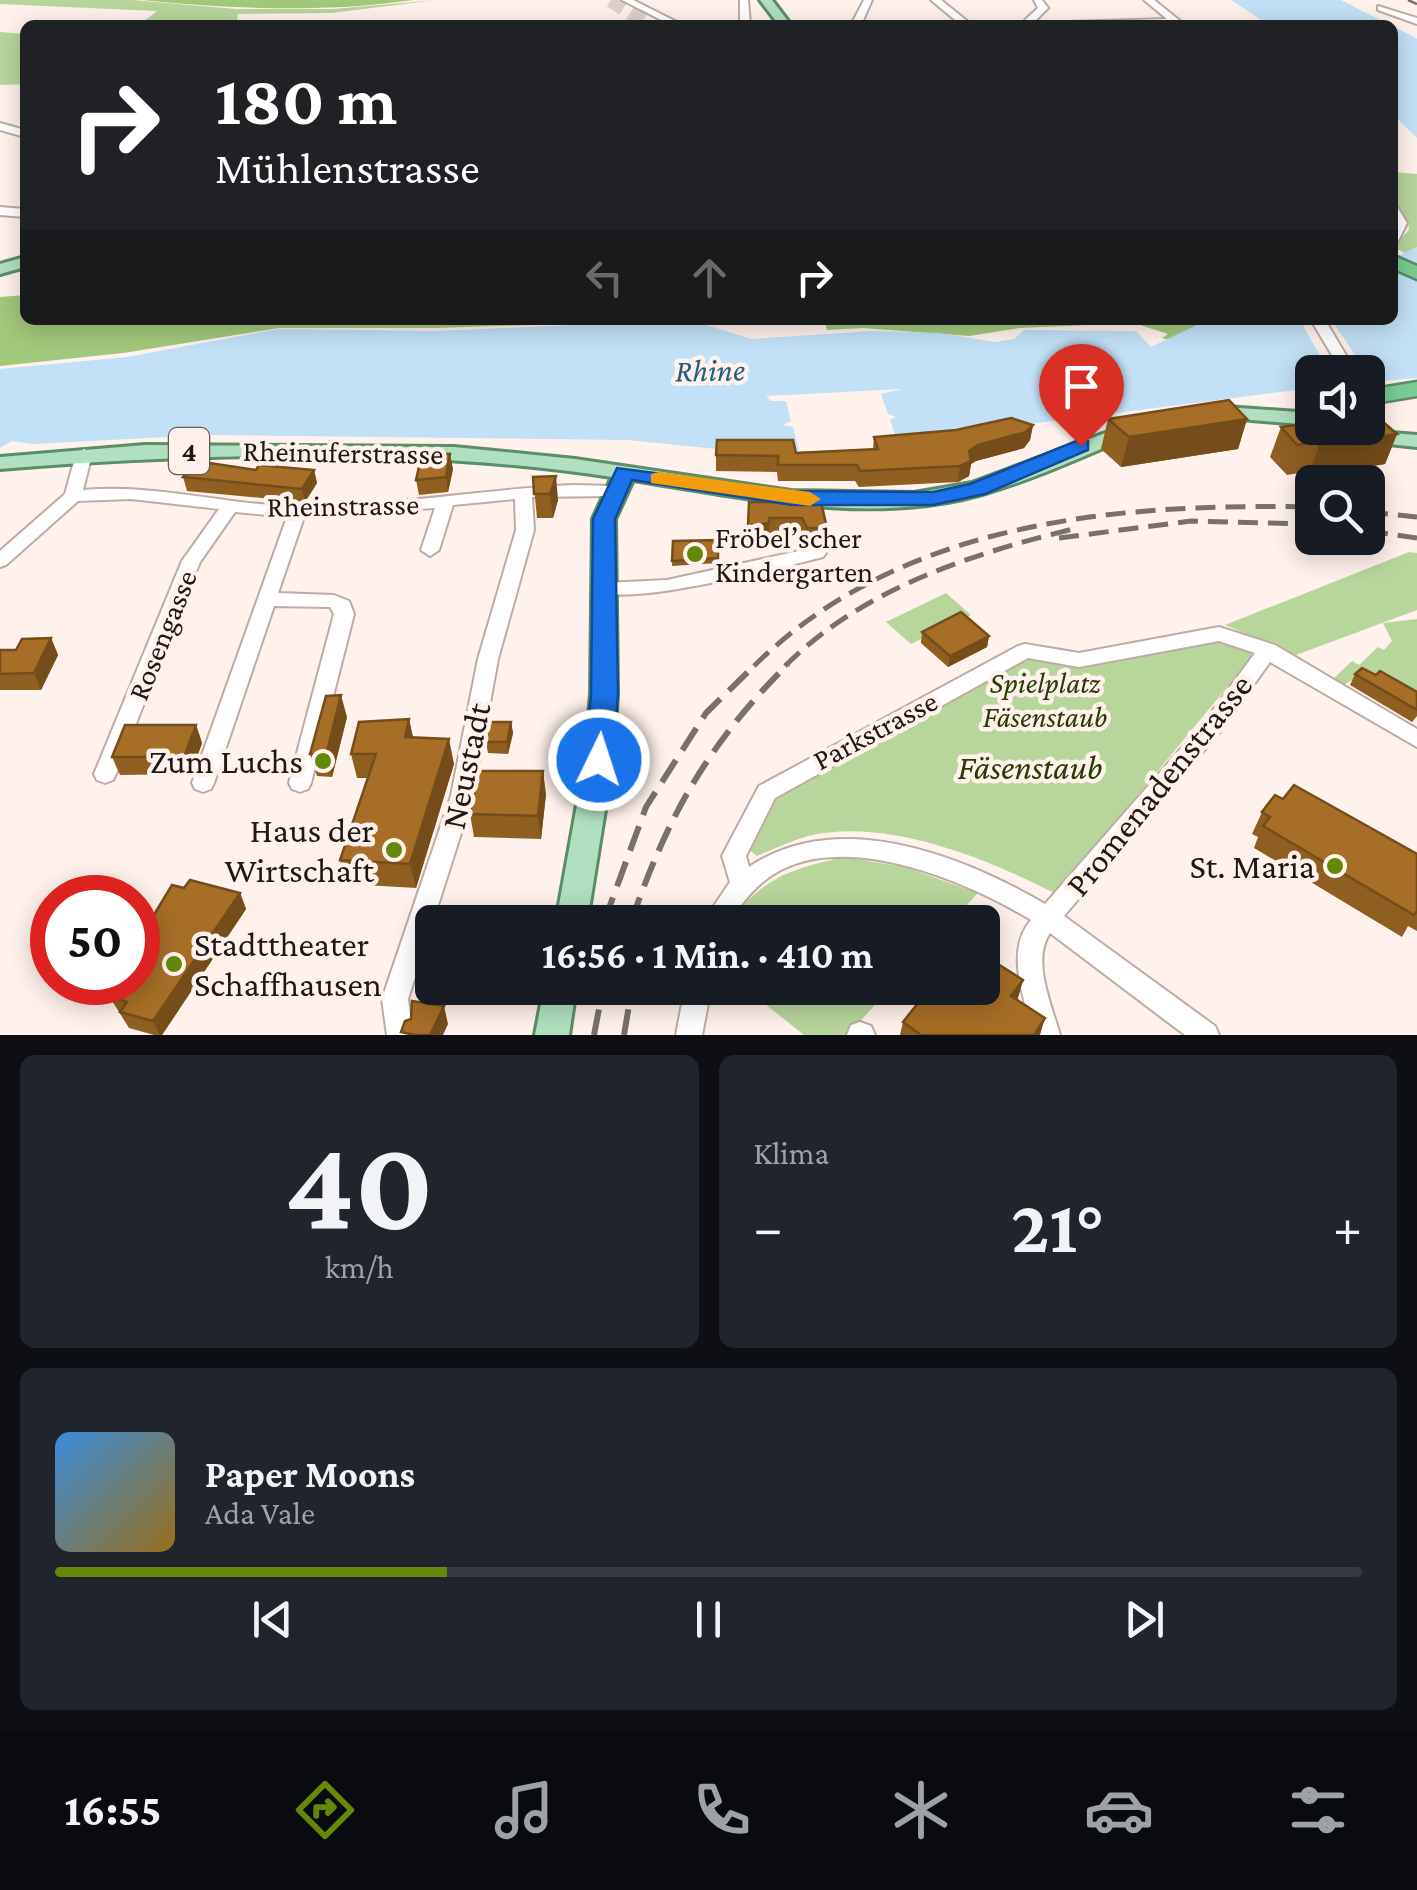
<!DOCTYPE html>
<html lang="de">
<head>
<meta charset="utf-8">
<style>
	body { margin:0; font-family:"Crimson Pro",serif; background:#20242c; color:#f1f3f6; height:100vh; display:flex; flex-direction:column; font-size:38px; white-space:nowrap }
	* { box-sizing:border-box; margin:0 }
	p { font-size:32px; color:#9ea1a6 }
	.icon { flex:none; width:55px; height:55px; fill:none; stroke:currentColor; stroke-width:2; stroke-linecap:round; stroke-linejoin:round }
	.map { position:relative; height:1035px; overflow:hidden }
	.side { display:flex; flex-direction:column; gap:20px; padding:20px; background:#0d0f14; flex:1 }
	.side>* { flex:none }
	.banner { position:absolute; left:20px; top:20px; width:1378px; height:305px; border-radius:15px; box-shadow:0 5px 25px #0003; background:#202124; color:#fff; overflow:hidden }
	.tools { position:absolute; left:1295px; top:355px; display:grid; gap:20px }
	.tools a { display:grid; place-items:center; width:90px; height:90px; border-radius:15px; background:#171b24; box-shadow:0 5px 25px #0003; font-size:50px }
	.speed { position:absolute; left:30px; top:875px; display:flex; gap:20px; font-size:50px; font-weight:700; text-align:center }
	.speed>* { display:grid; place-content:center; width:130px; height:130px; border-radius:50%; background:#171b24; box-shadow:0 5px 25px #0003; line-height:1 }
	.speed .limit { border:15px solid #d22; background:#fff; color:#111 }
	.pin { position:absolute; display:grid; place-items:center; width:85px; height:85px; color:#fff; margin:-102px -42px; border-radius:50% 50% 50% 0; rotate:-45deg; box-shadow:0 0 10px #0007 }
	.pin .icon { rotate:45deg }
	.me { position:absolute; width:110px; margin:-55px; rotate:4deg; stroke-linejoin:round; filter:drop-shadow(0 0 8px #0008) }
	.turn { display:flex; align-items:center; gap:35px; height:210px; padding:0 30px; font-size:45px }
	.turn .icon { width:130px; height:130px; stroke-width:2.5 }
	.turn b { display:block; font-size:70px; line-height:85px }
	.lanes { display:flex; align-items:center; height:95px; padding:0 30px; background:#0003; justify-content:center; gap:50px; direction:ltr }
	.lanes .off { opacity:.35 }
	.big { font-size:75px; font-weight:700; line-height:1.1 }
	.side .card { flex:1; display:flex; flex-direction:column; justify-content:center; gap:15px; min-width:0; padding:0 35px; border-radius:15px; background:#20242c }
	.side .dial { align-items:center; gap:0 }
	.dial b { font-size:130px; line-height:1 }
	.song { display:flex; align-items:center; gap:30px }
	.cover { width:120px; height:120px; border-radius:15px; background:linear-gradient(135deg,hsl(210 70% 55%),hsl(40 70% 35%)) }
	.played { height:10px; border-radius:5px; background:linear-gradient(90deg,#65880b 30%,#363941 30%) }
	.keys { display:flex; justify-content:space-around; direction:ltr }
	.heat { display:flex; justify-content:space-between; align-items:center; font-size:55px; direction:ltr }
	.side .tiles { flex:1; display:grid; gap:20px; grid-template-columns:1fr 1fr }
	.card:last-child { grid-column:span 2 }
	.trip { position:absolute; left:415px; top:905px; width:585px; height:100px; border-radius:15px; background:#171b24; box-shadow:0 5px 25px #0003; font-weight:700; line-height:100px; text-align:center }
	.dock { display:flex; height:160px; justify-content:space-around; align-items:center; background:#090b0e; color:#9ea1a6 }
	.dock .icon { width:70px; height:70px }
	.dock .active { color:#65880b }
	.dock b { font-size:45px; color:#f1f3f6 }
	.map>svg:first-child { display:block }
	.green { fill:#b8d59c }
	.forest { fill:#a2c87b }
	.water { fill:#c2e0f6 }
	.pier { fill:#fff1eb }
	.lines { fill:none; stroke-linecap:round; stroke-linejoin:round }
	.highway-tunnel { stroke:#ddd1cb; stroke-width:15; stroke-dasharray:15 8; stroke-linecap:butt }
	.minor-casing { stroke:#bdaca6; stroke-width:4 }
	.major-casing { stroke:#5b8d68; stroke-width:6 }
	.highway-casing { stroke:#5b8d68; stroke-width:5 }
	.minor { fill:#fff; fill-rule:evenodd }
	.major { fill:#b0e0bf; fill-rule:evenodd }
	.highway { fill:#7bcb94; fill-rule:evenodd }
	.rail-far2 { stroke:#79706c; stroke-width:2.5; stroke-dasharray:11 6; stroke-linecap:butt }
	.rail-far1 { stroke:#79706c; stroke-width:5; stroke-dasharray:20 10; stroke-linecap:butt }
	.rail { stroke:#79706c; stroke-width:6; stroke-dasharray:26 12; stroke-linecap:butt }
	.wall { fill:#8f5f22 }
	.shaded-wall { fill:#744d1b }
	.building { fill:#a66e27; stroke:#744d1b; stroke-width:2.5 }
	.route { fill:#1a73e8; stroke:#114b97; stroke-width:2.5 }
	.slow { fill:#f59e0b }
	.poi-dot { fill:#65880b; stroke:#fff1eb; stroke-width:4 }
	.labels { text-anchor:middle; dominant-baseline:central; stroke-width:9; stroke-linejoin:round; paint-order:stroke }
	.shield { fill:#fff1eb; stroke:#625a56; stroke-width:2.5 }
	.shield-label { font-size:28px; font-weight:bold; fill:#1f1916 }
	.street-label { font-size:30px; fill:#1f1916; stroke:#fff1eb }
	.poi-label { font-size:30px; fill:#1f1916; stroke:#fff1eb; text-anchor:start }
	.park-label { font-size:30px; font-style:italic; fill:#273d04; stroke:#fff1eb }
	.water-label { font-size:32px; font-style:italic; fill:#225d81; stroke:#fff1eb }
	.near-poi-label { font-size:35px; fill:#1f1916; stroke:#fff1eb; text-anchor:end }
	.near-street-label { font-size:35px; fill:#1f1916; stroke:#fff1eb }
	.near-park-label { font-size:35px; font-style:italic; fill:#273d04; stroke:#fff1eb }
</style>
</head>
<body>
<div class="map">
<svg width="1417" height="1035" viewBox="0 0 1417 1035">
	<rect width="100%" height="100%" fill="#fff1eb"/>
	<g class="green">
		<path d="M0 0H132L236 9H333L436 0 331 13 238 14 236 25H139L157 11 0 4Z"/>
		<path d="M0 32 25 34V84L0 85Z"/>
		<path d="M1393 172 1417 174V247L1405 253 1393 247 1409 230 1408 221 1393 204Z"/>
		<path d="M1409 552 1417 553V610L1296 655 1225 625Z"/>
		<path d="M946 593 971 615 911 644 886 622Z"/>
		<path d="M1417 619V702L1365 672 1344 685 1333 679 1352 661 1359 665 1378 647 1384 650 1392 641 1383 623Z"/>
		<path d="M1221 637 1257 651 1056 894C988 859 887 817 808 836 791 841 773 849 757 856L743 845 775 793 1026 656 1082 665Z"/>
		<path d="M843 857 905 867 978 893 951 922H729C764 877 789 870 843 857Z"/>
		<path d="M745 988H891L847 1035H804Z"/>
	</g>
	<g class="forest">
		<path d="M142 0H413C323 13 232 9 142 0Z"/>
		<path d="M25 295V320H683L435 328H279L123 353 0 366V297Z"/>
		<path d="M1207 320 1169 340 1162 338 1168 334 1134 323 1019 328 969 336 863 328 827 330 825 321Z"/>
	</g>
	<g class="water">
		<path d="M1231 0H1341L1390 25H1269Z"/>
		<path d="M1393 26 1417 39V138L1393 114Z"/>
		<path d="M1417 247V378L1368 382V372H1312V388L897 441 890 420 896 417 888 414 881 394 902 389 766 396 771 401H786L791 421 783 425 793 427 799 450 736 451 628 440 205 435 33 444 12 441 0 448V369L127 357 278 329 436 331 690 320 752 339 872 331 940 333 995 342 1014 339 1024 330 1136 331 1151 347 1207 320H1392L1393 259Z"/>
	</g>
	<path class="pier" d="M1300 320H1332L1366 372H1329Z"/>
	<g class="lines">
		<path class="highway-tunnel" d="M611 0 649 25"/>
		<g class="minor-casing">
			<g id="minor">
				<path d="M622 0H633L683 25H671Z"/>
				<path d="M740 0H748L750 25H740Z"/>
				<path d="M864 0H872L861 25H851Z"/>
				<path d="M931 0H941L972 25H961Z"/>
				<path d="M1034 0H1042L1048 8 1035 21 1036 25H1026L1025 20 1038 8Z"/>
				<path d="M1144 0H1154L1184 24 1064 25 1069 22 1167 19Z"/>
				<path d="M1378 6 1417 18V24L1378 10Z"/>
				<path d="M0 123 25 130V137L0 130Z"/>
				<path d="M1392 204 1396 205 1407 223 1398 241 1392 245 1395 223Z"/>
				<path d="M0 207 25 209V217L0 215Z"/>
				<path d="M1311 320H1325L1356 372H1342Z"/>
				<path d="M84 449 92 454 83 490C159 483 230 507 305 506 395 506 484 489 574 485L613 486 622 491 613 496 532 497 534 530 498 659 473 796 408 999 413 1035H387L382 999 451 796 478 659 516 530 515 499 453 505 439 550 430 556 421 550 435 508 304 517 278 593 334 595 349 601 354 614 311 783 308 789 300 792 292 789 289 783 334 614 330 607 274 606 214 783 211 789 203 792 195 789 192 783 287 517 235 512 200 562 116 774 113 780 105 783 97 780 94 774 182 561 219 509 131 499 78 501 6 565 0 567V551L65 494 76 454Z"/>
				<path d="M817 547 823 549 826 553 823 557C788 566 617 610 596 589L605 583 667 580Z"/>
				<path d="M1219 627 1275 645 1417 729V747L1270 662 1219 733 1064 916 1215 1026 1219 1035H1185L1050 933C1031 960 1052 1006 1060 1035H1034C1025 1001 1004 951 1031 920 968 882 855 834 783 869 758 881 744 901 728 922H703L730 882 722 856 759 786 1018 646 1025 644 1079 653ZM1219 641 1255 653 1205 721 1045 904C961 855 838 807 749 867L746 856 775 798 1028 658 1079 667Z"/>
				<path d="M685 988H711L702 1035H676Z"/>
				<path d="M860 1022 871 1026 875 1035H847L851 1025Z"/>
			</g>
		</g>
		<g class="major-casing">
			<g id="major">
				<path d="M760 0H772L791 25H779Z"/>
				<path d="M25 257V267L0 274V264Z"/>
				<path d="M1211 406 1312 413V425L1204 416 1201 412Z"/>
				<path d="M1132 423 1142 429 1139 433C1088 454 1035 479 982 494 872 526 743 497 633 480L615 519 617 694 613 760 587 922H556L585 760 591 694 593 519 612 477C415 447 198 453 0 469V457L145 445 454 447 575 459 791 491 914 493 972 483Z"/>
				<path d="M1367 431 1417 435V447L1360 441 1357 437 1360 433Z"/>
				<path d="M544 988H576L569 1035H535Z"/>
			</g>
		</g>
		<g class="highway-casing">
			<g id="highway">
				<path d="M1392 255 1417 266V279L1392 268Z"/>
				<path d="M1417 382V396L1368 404V390Z"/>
			</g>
		</g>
		<use href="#minor" class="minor"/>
		<use href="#major" class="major"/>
		<use href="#highway" class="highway"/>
		<path class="rail-far2" d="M1408 0 1417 4"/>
		<g class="rail-far1">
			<path d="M1368 512 1417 517"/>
			<path d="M1368 531 1417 538"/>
			<path d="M1059 538 1191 521 1312 524"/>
			<path d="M754 666C901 521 1116 503 1312 507"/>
			<path d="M785 666C862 589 971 554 1073 529"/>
		</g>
		<g class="rail">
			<path d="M604 922 646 807 706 713 756 664"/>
			<path d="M631 922C668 815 708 744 788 664"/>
			<path d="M594 1035 603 988"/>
			<path d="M624 1035 632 988"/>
		</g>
	</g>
	<g class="wall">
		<path d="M1108 419H1247L1238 449 1121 467 1101 449Z"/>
		<path d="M1033 425 1030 440 1024 448 976 461 971 464 969 476 958 482 859 487 855 481H778L777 472 716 471V455L873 449 874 437Z"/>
		<path d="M1281 427 1397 434 1385 464 1308 477 1305 472 1287 475 1270 457Z"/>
		<path d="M453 469 448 492 419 495 416 480Z"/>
		<path d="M256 470H314L317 483 305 502 187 491 183 477Z"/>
		<path d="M533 477 558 500 553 518H537Z"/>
		<path d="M749 502H821L827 528 826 544H806L801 534H769V539L748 542Z"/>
		<path d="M718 540V563L672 566 673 541Z"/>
		<path d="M922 632 989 636 987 647 948 667 921 643Z"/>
		<path d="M51 638 58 655 41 690H0V650H16Z"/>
		<path d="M1355 674 1376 675 1417 692V716L1412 722 1350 685Z"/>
		<path d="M347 717 332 777 317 776 310 754Z"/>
		<path d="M409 719 413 737 454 764 416 888 347 884 340 860 368 778H357L351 754Z"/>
		<path d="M511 722 513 733 508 754 488 753 486 742Z"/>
		<path d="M196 725 202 743 191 774 120 775 112 757Z"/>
		<path d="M546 794 541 839 474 837 470 814Z"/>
		<path d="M1283 799 1417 854V931L1408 926 1402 937 1254 848 1258 837 1252 834 1262 812Z"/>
		<path d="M184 888 240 893 246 909 162 1035H154L129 1028 109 996 138 982 143 933Z"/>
		<path d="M1023 980 1017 1000 1040 1035H900L903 1022Z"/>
	</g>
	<g class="shaded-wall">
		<path d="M1247 419 1238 449 1121 467 1129 437Z"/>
		<path d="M1033 425 1030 440 1024 448 976 461 971 464 969 476 958 482 960 466 969 451 978 445Z"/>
		<path d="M1397 434 1385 464 1308 477 1319 446Z"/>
		<path d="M450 454 453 469 448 492 446 477Z"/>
		<path d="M314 470 317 483 305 502 302 489Z"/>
		<path d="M556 476 558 500 553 518 550 494Z"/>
		<path d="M769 523V539L748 542V526Z"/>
		<path d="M989 636 987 647 948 667 950 656Z"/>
		<path d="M51 638 58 655 41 690 34 673Z"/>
		<path d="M341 695 347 717 332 777 326 755Z"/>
		<path d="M409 719 414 743 405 737Z"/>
		<path d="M511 722 513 733 508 754 507 742Z"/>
		<path d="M196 725 202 743 191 774 184 757Z"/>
		<path d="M449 739 454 764 416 888 410 864Z"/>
		<path d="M543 771 546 794 541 839 538 816Z"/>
		<path d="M240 893 246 909 162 1035H160L153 1021Z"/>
		<path d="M1023 980 1017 1002 1011 996Z"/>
		<path d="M444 1006 448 1024 443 1035H430Z"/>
		<path d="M1045 1018 1040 1035H1034Z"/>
	</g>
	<g class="building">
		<path d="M1229 400 1247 419 1129 437 1108 419Z"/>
		<path d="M1375 415 1397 434 1319 446 1315 442 1297 445 1281 427 1312 423V428H1368V416Z"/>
		<path d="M1011 418 1033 425 1026 432 978 445 969 451 971 461 960 466 860 471 857 465H778V456L716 455 717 440H793L796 453 878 449 874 437 956 430Z"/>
		<path d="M422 453 450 454 446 477 416 480Z"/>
		<path d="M196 461 256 470 259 465 314 470 302 489 183 477Z"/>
		<path d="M556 476 550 494H534L533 477Z"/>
		<path d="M749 502H821L827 528H807L802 518H769V523L748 526Z"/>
		<path d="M718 540V558L672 561 673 541Z"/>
		<path d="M961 612 989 636 950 656 922 632Z"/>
		<path d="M51 638 34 673 0 674V650H16L22 639Z"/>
		<path d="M1362 668 1376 675 1380 671 1417 692V710L1355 674Z"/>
		<path d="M341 695 326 755 310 754 326 696Z"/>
		<path d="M409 719 405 737 449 739 410 864 340 860 376 754H351L359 722Z"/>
		<path d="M489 722H511L507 742H486Z"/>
		<path d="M125 725H196L184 757H112Z"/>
		<path d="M478 771H543L538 816 470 814Z"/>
		<path d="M1294 785 1417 854V911L1414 915 1263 826 1270 817 1262 812 1275 795 1283 799Z"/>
		<path d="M190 880 240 893 153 1021 120 1012 127 1002 109 996 118 982H138V932L143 933 172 885 184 888Z"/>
		<path d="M982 954 1023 980 1011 996 1045 1018 1034 1035H921L903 1022 930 988H982Z"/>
		<path d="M412 1001 444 1006 430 1035H414L401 1032 405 1021 411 1019Z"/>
	</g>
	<path class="route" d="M1081 439 1088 441V450L985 494 933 505H792L632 480 615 519 618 694 613 760 609 767H589L585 760 591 694 593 519 617 468 792 491 933 492 970 484Z"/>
	<path class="slow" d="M659 472 810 492 821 499 810 506 651 483V474Z"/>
	<g class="poi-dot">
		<circle cx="695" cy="554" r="10"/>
		<circle cx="323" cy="761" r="10"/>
		<circle cx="394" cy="850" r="10"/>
		<circle cx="1335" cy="866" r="10"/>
		<circle cx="174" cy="964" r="10"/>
	</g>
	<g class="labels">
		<rect class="shield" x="169" y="428" width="40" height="46" rx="8"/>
		<g class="shield-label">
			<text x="189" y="451">4</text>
		</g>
		<g class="street-label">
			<text transform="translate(343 452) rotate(1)">Rheinuferstrasse</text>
			<text transform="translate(343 505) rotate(-1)">Rheinstrasse</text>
			<text transform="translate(162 635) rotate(-68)">Rosengasse</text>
			<text transform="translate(875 730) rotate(-28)">Parkstrasse</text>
		</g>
		<g class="poi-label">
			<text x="715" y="537">Fröbel’scher<tspan x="715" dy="34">Kindergarten</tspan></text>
		</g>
		<g class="park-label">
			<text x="1045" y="682">Spielplatz<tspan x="1045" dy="34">Fäsenstaub</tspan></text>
		</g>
		<g class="water-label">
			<text transform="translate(710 370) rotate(-1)">Rhine</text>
		</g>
		<g class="near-poi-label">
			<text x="303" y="761">Zum Luchs</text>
			<text x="374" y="830">Haus der<tspan x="374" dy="40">Wirtschaft</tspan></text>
			<text x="1315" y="866">St. Maria</text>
			<text x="194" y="944" text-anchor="start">Stadttheater<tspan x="194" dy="40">Schaffhausen</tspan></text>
		</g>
		<g class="near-street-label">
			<text transform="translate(466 766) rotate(-78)">Neustadt</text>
			<text transform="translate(1159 785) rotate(-51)">Promenadenstrasse</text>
		</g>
		<g class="near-park-label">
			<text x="1030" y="767">Fäsenstaub</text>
		</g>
	</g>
</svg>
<div class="tools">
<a><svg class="icon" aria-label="sound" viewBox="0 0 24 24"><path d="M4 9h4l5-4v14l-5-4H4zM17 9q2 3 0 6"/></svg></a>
<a><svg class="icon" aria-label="search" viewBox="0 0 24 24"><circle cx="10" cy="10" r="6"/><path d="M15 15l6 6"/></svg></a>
</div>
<div class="speed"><div class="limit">50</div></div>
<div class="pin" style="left:1081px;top:446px;background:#d93025"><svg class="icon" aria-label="arrive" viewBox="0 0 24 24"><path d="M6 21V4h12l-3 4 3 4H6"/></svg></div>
<svg class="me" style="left:599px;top:760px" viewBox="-20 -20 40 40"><circle r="17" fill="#1a73e8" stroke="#fff" stroke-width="3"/><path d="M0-11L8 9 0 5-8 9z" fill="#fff"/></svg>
<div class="trip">16:56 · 1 Min. · 410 m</div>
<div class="banner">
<div class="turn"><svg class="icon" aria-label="right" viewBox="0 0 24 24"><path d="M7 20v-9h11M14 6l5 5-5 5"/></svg><div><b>180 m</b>Mühlenstrasse</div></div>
<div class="lanes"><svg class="icon off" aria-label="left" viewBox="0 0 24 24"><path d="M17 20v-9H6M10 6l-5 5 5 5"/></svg><svg class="icon off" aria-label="ahead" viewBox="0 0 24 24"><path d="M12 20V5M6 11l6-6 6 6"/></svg><svg class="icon" aria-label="right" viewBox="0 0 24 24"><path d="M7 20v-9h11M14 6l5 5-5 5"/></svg></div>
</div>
</div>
<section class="side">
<div class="tiles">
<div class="card dial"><b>40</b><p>km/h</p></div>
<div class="card"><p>Klima</p>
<div class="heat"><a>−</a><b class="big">21°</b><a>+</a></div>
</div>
<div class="card">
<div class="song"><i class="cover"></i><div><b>Paper Moons</b><p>Ada Vale</p></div></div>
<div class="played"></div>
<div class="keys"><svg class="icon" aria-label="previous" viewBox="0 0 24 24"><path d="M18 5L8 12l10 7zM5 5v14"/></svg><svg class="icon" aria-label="pause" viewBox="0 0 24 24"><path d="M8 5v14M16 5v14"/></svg><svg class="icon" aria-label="next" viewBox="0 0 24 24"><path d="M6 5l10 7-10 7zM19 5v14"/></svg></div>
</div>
</div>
</section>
<nav class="dock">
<b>16:55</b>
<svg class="icon active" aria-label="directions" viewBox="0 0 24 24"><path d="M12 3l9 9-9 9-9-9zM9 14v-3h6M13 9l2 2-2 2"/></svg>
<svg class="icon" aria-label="music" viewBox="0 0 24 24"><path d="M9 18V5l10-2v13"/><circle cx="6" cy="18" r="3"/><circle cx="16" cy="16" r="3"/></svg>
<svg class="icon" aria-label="phone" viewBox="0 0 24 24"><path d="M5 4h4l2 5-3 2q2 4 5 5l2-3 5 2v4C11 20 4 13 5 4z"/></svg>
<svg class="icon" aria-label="climate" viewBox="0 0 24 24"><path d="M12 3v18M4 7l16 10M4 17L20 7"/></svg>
<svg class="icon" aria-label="car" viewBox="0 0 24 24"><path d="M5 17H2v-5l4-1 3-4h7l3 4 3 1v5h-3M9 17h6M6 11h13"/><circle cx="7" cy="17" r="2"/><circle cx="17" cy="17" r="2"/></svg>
<svg class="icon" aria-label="filters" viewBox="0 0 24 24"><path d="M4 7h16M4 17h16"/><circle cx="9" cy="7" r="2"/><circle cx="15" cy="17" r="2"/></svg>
</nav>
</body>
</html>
